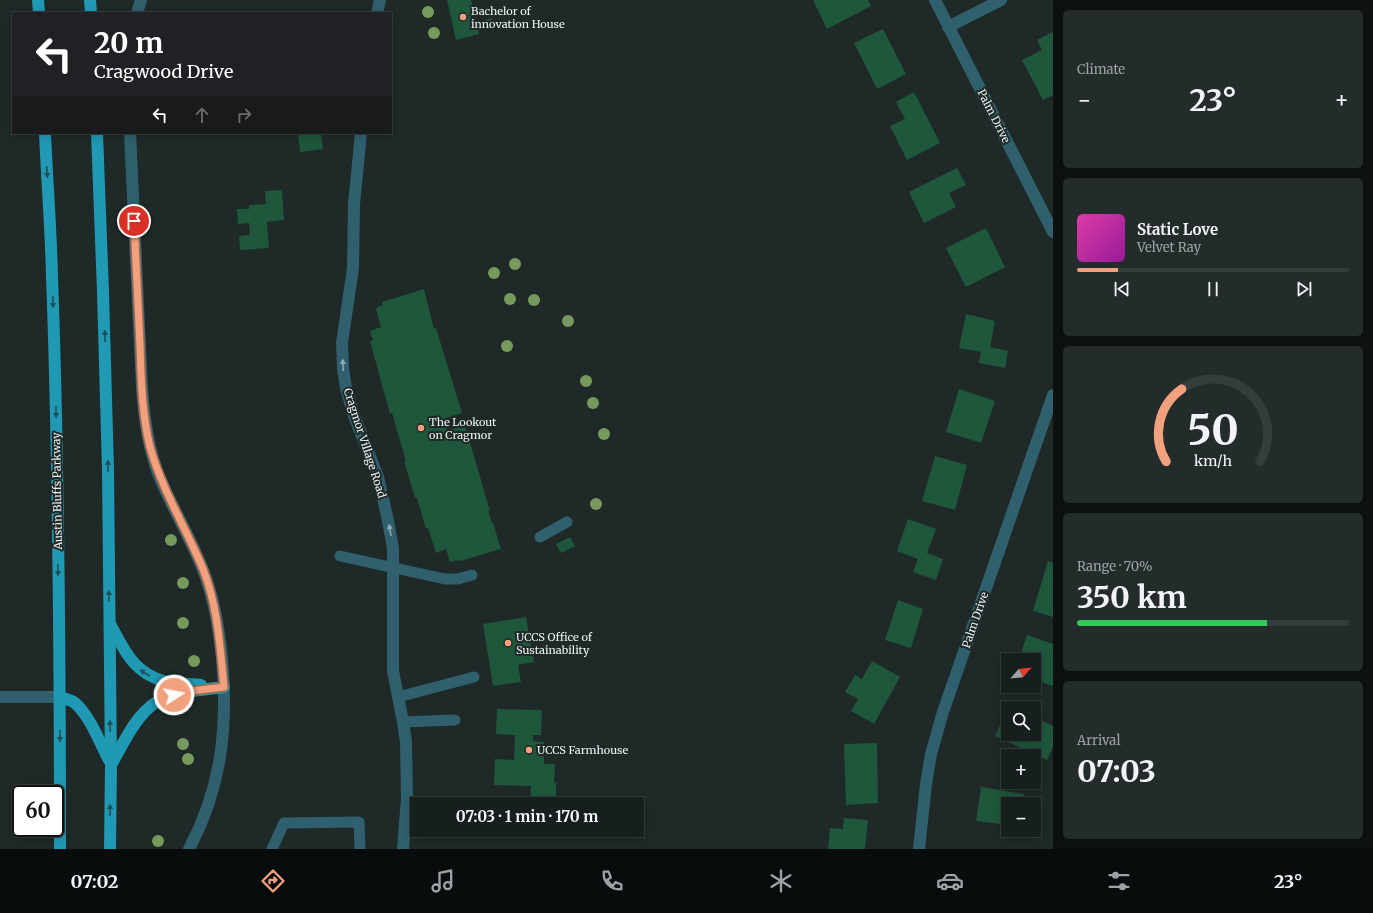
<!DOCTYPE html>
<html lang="en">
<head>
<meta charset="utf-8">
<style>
	body { margin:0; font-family:Merriweather,serif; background:#232c2b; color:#f1f3f6; height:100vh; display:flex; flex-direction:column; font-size:15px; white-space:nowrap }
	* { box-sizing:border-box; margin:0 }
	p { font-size:13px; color:#9ea2a4 }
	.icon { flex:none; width:22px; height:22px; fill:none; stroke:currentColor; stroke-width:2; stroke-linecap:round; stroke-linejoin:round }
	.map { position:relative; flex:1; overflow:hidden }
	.panel { display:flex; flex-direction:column; gap:10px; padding:10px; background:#0c1110; width:320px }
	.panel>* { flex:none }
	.guide { position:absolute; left:12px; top:12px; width:380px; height:122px; border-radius:0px; box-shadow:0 2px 10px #0003,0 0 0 1px #353d3c; background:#202124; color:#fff; overflow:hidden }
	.needle { width:26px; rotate:63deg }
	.controls { position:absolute; left:1001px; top:653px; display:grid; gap:8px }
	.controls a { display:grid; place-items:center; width:40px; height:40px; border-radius:0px; background:#161f1e; box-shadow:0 2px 10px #0003,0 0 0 1px #353d3c; font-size:20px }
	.speed { position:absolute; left:12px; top:785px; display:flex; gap:8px; font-size:20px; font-weight:700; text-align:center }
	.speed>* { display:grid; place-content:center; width:52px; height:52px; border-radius:50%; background:#161f1e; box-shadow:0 2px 10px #0003,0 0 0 1px #353d3c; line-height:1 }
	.speed .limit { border:2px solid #111; border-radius:6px; background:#fff; color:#111 }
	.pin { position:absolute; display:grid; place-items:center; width:34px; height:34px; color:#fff; margin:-17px; border:2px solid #fff; border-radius:50%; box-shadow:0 1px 4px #0007 }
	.me { position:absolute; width:44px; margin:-22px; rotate:79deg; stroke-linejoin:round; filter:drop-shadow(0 0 3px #0008) }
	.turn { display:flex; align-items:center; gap:14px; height:84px; padding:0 16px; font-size:18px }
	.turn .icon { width:52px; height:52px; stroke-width:2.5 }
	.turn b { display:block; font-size:28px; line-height:34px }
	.lanes { display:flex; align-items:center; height:38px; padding:0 16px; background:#0003; justify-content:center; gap:20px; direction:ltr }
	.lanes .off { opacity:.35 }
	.big { font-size:30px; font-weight:700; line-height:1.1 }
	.panel .widget { flex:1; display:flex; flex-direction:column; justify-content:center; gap:6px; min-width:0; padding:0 14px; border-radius:6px; background:#232c2b }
	.panel .dial { align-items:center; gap:0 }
	.dial svg { height:104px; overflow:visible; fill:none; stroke:#353d3c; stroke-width:7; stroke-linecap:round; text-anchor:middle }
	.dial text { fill:#f1f3f6; stroke:none }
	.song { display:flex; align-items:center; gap:12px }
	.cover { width:48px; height:48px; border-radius:6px; background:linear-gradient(135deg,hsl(320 70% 55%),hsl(300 70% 35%)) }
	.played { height:4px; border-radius:2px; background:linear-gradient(90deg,#f2a17e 15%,#353d3c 15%) }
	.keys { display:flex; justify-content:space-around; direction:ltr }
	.heat { display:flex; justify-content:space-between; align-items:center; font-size:22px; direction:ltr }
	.charge { height:6px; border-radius:3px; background:linear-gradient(90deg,#34c759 70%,#353d3c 0) }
	.trip { position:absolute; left:410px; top:797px; width:234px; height:40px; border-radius:0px; background:#161f1e; box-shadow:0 2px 10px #0003,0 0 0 1px #353d3c; font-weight:700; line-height:40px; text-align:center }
	.dock { display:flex; height:64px; justify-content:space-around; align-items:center; background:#090c0c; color:#9ea2a4 }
	.dock .icon { width:28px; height:28px }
	.dock .on { color:#f2a17e }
	.dock b { font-size:18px; color:#f1f3f6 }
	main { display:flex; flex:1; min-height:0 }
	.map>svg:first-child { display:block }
	.building { fill:#1e573c }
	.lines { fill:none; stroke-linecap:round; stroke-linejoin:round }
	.lane { stroke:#30606d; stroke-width:11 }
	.street { stroke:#30606d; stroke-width:12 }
	.primary { stroke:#2099b4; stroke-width:12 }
	.tree { fill:#759a5b }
	.oneway { fill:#1f5059 }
	.oneway2 { fill:#8da9af }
	.route-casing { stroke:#9d6952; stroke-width:10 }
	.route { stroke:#f2a17e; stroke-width:7 }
	.poi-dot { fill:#f2a17e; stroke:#1e2928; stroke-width:1.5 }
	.labels { text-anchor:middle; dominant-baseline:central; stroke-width:4; stroke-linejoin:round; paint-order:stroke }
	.poi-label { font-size:11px; fill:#eaf2f1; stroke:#1e2928; text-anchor:start }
	.street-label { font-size:11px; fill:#eaf2f1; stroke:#1e2928 }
</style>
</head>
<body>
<main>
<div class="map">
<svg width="1053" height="849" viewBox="0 0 1053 849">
	<rect width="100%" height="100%" fill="#1e2928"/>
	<g class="building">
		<path d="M447 0H471L479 34 456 40Z"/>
		<path d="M813 0H868L871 6 827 29Z"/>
		<path d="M492 18 494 26 483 29 481 21Z"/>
		<path d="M883 29 906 74 877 89 854 43Z"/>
		<path d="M1053 32V95L1043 100 1022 60 1042 50 1037 40Z"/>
		<path d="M914 92 940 143 907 160 890 126 905 119 896 102Z"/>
		<path d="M298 133H321L323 149 300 152Z"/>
		<path d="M957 168 966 185 949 193 956 207 924 223 909 192Z"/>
		<path d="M282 190 284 220 267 222 269 248 240 250 239 236 250 235 249 223 238 224 237 209H249V205L266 204 265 191Z"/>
		<path d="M986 228 1005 267 966 287 946 248Z"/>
		<path d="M424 289 434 329 436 328 462 413 443 419 447 431 465 425 490 511H488L492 523H493L501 549 460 561 459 560 450 562 446 549 436 553 428 528 426 529 417 498H415L404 461H406L392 413 390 414 370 341 373 340 370 331 381 327 376 309 377 308V307L383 305 382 302Z"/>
		<path d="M966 314 995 321 990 347 1008 351 1005 368 979 363 981 352 959 348Z"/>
		<path d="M959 389 995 401 981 443 946 432Z"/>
		<path d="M935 456 967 465 955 510 922 501Z"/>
		<path d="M908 519 936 529 927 553 943 559 936 580 913 572 918 559 897 551Z"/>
		<path d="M570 537 575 546 561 553 556 544Z"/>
		<path d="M1048 561 1053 563V617L1033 611Z"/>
		<path d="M898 600 923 609 911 648 885 640Z"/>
		<path d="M526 617 534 662 518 665 521 682 493 686 483 624Z"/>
		<path d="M1027 635 1053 644V686L1034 680V660L1019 659Z"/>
		<path d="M872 661 900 677 874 724 851 711 858 699 845 692 855 675 862 679Z"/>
		<path d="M1009 705 1016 708H1008V734H1034V717L1053 726V747L1047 760 995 736Z"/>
		<path d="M497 709 542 710 541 735H533V741L544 742V764H555L554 783 556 782V804H530L531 786 494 785 495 759 514 760 515 735 496 734Z"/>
		<path d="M877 743 878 803 846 805 844 744Z"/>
		<path d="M981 787 1024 794 1022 804H1008V825L976 821Z"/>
		<path d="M844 818 868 820 865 849H828L830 828 843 829Z"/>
	</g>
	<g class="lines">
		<g class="lane">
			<path d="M540 537 567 522"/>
			<path d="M340 556 445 579H458L472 575"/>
			<path d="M398 697 474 677"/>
			<path d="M403 722 455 720"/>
			<path d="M272 849 284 823 359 822 360 849"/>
		</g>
		<g class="street">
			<path d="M935 0 1053 232"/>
			<path d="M137 13 141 0"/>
			<path d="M377 13 380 0"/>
			<path d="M948 27 1001 0"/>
			<path d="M130 133 142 388C144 418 148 448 159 476 172 508 191 538 203 570 214 598 219 628 222 658 228 727 222 787 189 849"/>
			<path d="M361 133 354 204 353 268 342 343 343 369 346 388 353 413 378 477 387 516 393 548V671L403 722 406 742 407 799 403 849"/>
			<path d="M0 697H60"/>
			<path d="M919 849 926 784 931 754 943 712 1053 395"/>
		</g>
		<g class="primary">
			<path d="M38 0 39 13"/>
			<path d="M90 0 91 13"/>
			<path d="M45 133C47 181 51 229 52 277 59 467 60 658 60 849"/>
			<path d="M97 133 103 292 108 470 111 765 110 849"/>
			<path d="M110 624C124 649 133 673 164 681 175 684 189 684 201 685"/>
			<path d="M60 697C65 699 71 700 75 703 90 716 100 743 109 760"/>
			<path d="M111 765C125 741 138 708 166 697 184 690 205 690 224 687"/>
		</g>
	</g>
	<g class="tree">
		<circle cx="428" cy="12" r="6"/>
		<circle cx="434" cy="33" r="6"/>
		<circle cx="515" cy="264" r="6"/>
		<circle cx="494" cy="273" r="6"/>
		<circle cx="510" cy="299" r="6"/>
		<circle cx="534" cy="300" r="6"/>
		<circle cx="568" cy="321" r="6"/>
		<circle cx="507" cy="346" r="6"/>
		<circle cx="586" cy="381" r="6"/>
		<circle cx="593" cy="403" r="6"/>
		<circle cx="604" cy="434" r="6"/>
		<circle cx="596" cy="504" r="6"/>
		<circle cx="171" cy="540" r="6"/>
		<circle cx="183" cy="583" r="6"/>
		<circle cx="183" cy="623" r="6"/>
		<circle cx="194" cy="661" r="6"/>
		<circle cx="183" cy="744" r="6"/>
		<circle cx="188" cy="759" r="6"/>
		<circle cx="158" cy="841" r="6"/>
	</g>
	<defs><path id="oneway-solid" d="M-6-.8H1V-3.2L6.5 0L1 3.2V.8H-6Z"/></defs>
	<g class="oneway">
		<use href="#oneway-solid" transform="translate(47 172) rotate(87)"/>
		<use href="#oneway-solid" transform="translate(53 302) rotate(89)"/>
		<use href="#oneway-solid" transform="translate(105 336) rotate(-92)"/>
		<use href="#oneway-solid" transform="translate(56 412) rotate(89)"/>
		<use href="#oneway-solid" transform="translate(108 466) rotate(-91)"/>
		<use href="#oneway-solid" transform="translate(58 570) rotate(89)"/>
		<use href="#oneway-solid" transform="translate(109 596) rotate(-90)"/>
		<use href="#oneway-solid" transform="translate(145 673) rotate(-147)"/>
		<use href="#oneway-solid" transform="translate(110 726) rotate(-91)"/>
		<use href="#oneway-solid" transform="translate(60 736) rotate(90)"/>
		<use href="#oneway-solid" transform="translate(110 810) rotate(-89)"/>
	</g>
	<g class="oneway2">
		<use href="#oneway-solid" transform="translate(343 365) rotate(-92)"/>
		<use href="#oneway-solid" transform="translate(390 530) rotate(-100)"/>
	</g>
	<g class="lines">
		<g class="route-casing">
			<path id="route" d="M134 221C136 262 138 304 140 345 141 379 142 414 150 447 162 490 186 528 203 569 218 607 220 647 224 687L183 692 174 695"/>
		</g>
		<use href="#route" class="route"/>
	</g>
	<g class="poi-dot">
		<circle cx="463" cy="17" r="4"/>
		<circle cx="421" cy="428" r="4"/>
		<circle cx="508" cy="643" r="4"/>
		<circle cx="529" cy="750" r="4"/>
	</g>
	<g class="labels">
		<g class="poi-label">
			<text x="471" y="11">Bachelor of<tspan x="471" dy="13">innovation House</tspan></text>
			<text x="429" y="422">The Lookout<tspan x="429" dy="13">on Cragmor</tspan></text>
			<text x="516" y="637">UCCS Office of<tspan x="516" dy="13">Sustainability</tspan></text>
			<text x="537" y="750">UCCS Farmhouse</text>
		</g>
		<g class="street-label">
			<text transform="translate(994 116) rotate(63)">Palm Drive</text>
			<text transform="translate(365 443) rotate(72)">Cragmor Village Road</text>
			<text transform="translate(57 491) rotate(-91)">Austin Bluffs Parkway</text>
			<text transform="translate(975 620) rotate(-71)">Palm Drive</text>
		</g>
	</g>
</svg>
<div class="controls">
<a><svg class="needle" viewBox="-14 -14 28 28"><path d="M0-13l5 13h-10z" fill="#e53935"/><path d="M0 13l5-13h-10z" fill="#9ea2a4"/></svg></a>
<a><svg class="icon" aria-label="search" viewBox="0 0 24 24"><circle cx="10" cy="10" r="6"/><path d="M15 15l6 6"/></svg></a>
<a>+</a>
<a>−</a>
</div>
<div class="speed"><div class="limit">60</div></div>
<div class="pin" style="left:134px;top:221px;background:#d93025"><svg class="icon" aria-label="arrive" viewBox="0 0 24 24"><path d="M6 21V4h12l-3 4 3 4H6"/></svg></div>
<svg class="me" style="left:174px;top:695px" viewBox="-20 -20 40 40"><circle r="17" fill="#f2a17e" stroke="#fff" stroke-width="3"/><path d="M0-11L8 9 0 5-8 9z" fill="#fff"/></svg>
<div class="trip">07:03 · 1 min · 170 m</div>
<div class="guide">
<div class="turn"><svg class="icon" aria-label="left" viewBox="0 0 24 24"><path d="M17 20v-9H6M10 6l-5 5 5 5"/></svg><div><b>20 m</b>Cragwood Drive</div></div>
<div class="lanes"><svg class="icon" aria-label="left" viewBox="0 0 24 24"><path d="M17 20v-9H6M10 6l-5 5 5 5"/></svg><svg class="icon off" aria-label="ahead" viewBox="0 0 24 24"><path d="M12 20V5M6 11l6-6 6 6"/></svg><svg class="icon off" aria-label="right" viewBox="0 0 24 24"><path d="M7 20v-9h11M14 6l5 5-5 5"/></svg></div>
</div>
</div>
<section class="panel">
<div class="widget"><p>Climate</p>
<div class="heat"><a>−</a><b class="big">23°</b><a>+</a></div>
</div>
<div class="widget">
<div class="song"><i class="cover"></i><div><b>Static Love</b><p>Velvet Ray</p></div></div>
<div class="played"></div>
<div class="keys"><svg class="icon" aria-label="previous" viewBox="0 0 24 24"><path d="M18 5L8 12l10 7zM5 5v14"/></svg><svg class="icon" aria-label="pause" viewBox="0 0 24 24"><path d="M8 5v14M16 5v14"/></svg><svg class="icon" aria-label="next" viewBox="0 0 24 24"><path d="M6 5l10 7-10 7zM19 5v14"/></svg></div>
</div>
<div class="widget dial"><svg viewBox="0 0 100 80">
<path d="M14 69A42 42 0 1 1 86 69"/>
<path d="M14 69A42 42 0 0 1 26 13" stroke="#f2a17e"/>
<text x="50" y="56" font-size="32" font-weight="700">50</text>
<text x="50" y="72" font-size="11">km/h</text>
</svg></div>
<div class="widget"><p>Range · 70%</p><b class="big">350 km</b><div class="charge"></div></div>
<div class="widget"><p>Arrival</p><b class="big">07:03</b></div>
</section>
</main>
<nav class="dock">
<b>07:02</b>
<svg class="icon on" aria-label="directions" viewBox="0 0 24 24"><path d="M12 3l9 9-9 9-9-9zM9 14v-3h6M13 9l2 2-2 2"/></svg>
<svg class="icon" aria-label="music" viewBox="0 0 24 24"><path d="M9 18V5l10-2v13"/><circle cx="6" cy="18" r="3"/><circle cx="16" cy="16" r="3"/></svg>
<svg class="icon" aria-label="phone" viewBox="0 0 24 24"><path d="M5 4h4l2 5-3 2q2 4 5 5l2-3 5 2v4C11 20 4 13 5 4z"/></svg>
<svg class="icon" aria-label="climate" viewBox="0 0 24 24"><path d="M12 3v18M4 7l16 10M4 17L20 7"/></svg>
<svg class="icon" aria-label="car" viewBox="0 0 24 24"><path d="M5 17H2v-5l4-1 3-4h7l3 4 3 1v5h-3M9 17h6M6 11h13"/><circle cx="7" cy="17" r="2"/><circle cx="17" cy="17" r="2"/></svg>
<svg class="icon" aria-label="filters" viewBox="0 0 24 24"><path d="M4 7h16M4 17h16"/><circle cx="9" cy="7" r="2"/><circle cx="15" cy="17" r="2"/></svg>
<b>23°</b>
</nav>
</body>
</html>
